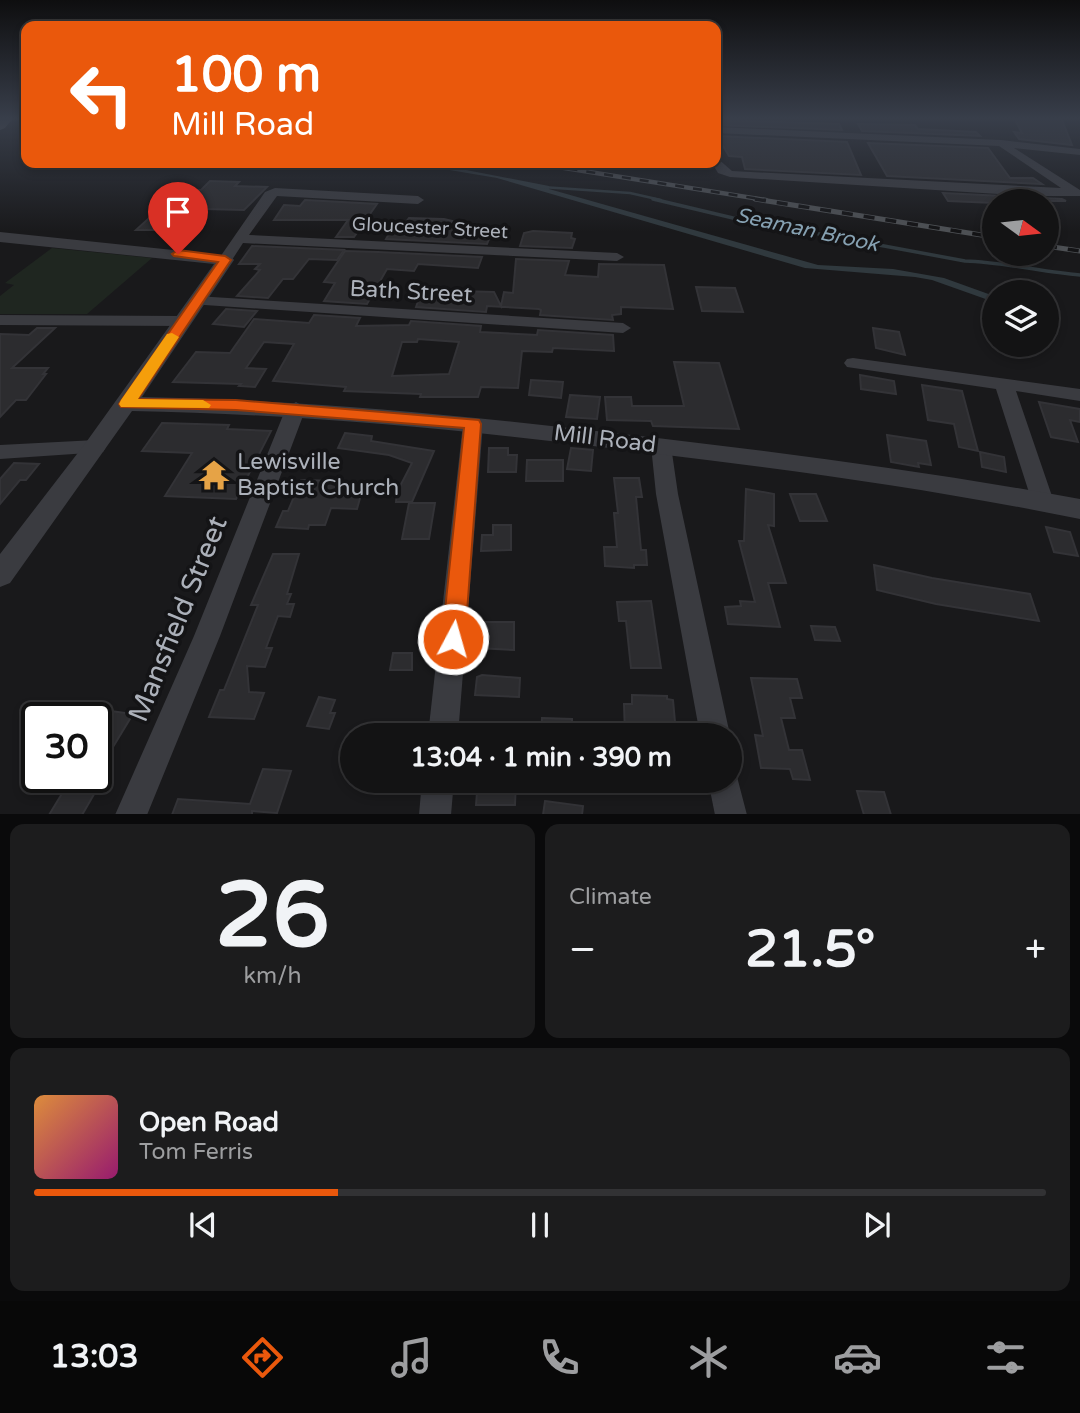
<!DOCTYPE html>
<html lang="en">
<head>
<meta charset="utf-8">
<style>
	body { margin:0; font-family:"Varela Round",sans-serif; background:#1c1c1d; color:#f1f3f6; height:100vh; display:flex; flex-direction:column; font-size:26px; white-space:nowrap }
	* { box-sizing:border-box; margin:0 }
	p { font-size:23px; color:#9d9ea0 }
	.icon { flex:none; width:38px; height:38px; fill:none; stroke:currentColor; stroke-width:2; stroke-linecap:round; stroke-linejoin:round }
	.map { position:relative; height:814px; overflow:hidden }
	.drawer { display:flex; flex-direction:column; gap:10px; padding:10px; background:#0a0a0b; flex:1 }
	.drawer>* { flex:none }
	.guide { position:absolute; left:21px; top:21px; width:700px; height:147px; border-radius:14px; box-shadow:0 4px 10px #0003,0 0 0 2px #323234; background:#ea580c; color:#fff; overflow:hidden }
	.needle { width:46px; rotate:105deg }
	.buttons { position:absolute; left:982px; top:189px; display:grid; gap:14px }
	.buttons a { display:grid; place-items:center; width:77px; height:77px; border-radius:50%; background:#131314; box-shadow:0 4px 10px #0003,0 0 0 2px #323234; font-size:35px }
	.speed { position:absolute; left:21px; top:702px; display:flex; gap:14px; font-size:35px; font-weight:700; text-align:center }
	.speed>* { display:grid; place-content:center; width:91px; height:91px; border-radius:50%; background:#131314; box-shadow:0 4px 10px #0003,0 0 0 2px #323234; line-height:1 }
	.speed .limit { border:4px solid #111; border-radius:10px; background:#fff; color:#111 }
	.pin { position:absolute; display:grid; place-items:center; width:60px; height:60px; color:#fff; margin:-72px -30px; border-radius:50% 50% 50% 0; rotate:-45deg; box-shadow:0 0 7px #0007 }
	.pin .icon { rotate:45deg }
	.me { position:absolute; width:77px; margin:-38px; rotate:6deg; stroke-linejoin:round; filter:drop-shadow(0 0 5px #0008) }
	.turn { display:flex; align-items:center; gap:24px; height:147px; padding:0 35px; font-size:32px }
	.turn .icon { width:91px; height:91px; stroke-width:2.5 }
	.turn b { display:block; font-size:49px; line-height:60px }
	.big { font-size:52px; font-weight:800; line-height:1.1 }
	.drawer .widget { flex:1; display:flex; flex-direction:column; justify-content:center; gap:10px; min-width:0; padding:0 24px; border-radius:14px; background:#1c1c1d }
	.drawer .dial { align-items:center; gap:0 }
	.dial b { font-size:91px; line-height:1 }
	.song { display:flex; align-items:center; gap:21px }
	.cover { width:84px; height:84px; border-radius:10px; background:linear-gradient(135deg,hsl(30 70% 55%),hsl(320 70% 35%)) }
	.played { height:7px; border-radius:4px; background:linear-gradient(90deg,#ea580c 30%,#323234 30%) }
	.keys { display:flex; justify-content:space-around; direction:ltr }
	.heat { display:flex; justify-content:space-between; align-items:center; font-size:38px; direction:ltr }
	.drawer .tiles { flex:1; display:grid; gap:10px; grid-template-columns:1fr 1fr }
	.widget:last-child { grid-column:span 2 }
	.trip { position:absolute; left:340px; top:723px; width:402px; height:70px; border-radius:35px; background:#131314; box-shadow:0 4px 10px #0003,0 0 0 2px #323234; font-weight:800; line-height:70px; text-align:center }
	.menu { display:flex; height:112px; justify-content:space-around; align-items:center; background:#080808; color:#9d9ea0 }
	.menu .icon { width:49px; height:49px }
	.menu .current { color:#ea580c }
	.menu b { font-size:32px; color:#f1f3f6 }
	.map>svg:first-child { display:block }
	.green { fill:#1f2620 }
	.water { fill:#30393e }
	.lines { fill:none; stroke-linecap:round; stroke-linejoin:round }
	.stream-far1 { stroke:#30393e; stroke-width:2.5 }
	.stream { stroke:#30393e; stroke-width:3.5 }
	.building { fill:#2c2c2f; stroke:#333337; stroke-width:2; fill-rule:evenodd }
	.minor { fill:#3a3b40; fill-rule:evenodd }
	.tertiary { fill:#3a3b40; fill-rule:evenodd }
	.primary { fill:#56595e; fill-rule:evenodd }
	.rail-far1-casing { stroke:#4d5054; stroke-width:4.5 }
	.rail-casing { stroke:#4d5054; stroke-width:5 }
	.rail-far1 { stroke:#141416; stroke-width:2.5; stroke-dasharray:9; stroke-linecap:butt }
	.rail { stroke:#141416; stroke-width:3.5; stroke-dasharray:11; stroke-linecap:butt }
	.route { fill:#ea580c; stroke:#983908; stroke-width:2 }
	.slow { fill:#f59e0b }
	.labels { text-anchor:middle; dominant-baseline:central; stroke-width:7; stroke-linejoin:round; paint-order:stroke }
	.far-street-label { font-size:19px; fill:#acb1ba; stroke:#141416 }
	.far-water-label { font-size:21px; font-style:italic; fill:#86a1b2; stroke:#141416 }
	.street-label { font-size:23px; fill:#acb1ba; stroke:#141416 }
	.poi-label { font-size:23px; fill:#acb1ba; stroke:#141416; text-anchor:start }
	.near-street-label { font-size:28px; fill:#acb1ba; stroke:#141416 }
</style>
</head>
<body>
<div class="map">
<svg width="1080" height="815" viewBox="0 0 1080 815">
	<rect width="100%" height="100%" fill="#19191b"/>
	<path class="green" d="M52 248 152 258 87 314H0V296L14 285 5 283Z"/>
	<path class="water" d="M408 163H430L549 186V189L818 265 893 269 944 278 994 296V302L932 280 915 277 805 268 497 178Z"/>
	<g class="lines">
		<path class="stream-far1" d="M542 187 630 193 661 200"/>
		<path class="stream" d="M653 199 733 218 965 261C1004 262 1041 272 1080 275"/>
	</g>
	<g class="building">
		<path d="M1014 118 1062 120 1072 145 1019 139 1014 132 1022 133Z"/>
		<path d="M716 120 839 124 842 130 716 125Z"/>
		<path d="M858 124 915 125 918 129 976 132 980 136 862 131Z"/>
		<path d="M717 136 847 142 861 175 745 169 742 157 729 156Z"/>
		<path d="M868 143 988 148 1010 178H1033L1042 184 887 176Z"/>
		<path d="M210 181 239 182 235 186 267 187 244 210 164 208V230H136L181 189 201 190Z"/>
		<path d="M943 193 1062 199 1066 201H994V203L948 201Z"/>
		<path d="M305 200 377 204 354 237H336L348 220H274L284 205 300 206Z"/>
		<path d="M409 218 444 219 452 221 448 228 492 232 487 244 386 239 393 227H402Z"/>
		<path d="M533 231 572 233 571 238 575 239 572 248 520 246 524 233Z"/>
		<path d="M252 246 344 250 337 260 309 259 293 279H283L268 298 237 296 260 270 255 269 260 264H239Z"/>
		<path d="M345 251 378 252 482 257 478 268 418 264 414 271 387 269 367 304 324 301 335 283 324 282Z"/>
		<path d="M516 259 569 261 565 275 598 277 599 264 664 265 673 309 621 307V314L612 315 613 320 540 315 541 310 539 309 487 306 486 312 416 307 422 290 494 292 501 306 504 292 513 293Z"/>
		<path d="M696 287 735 288 743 312 702 311Z"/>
		<path d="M226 309 257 311 244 327 213 324Z"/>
		<path d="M314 315 360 318 356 326 409 325 411 321 481 326 480 332 537 335 538 330 613 335 614 351 553 348 552 352 522 351 518 388 481 387 478 397H420L421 394 344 391 346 387 273 381 294 344 264 342 246 368 266 369 255 387 239 386 241 384 173 382 196 352 230 353 254 319 309 323ZM418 339 459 342 449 374 392 376 402 342H417Z"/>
		<path d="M37 328H55L12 368H48L43 374H46L26 400H16L0 417V334L29 335Z"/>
		<path d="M873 328 899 332 905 355 876 348Z"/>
		<path d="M674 362 719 363 739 429 653 426 651 421 607 420 605 397H631L632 406H684Z"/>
		<path d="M860 375 894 381 896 394 861 389Z"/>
		<path d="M531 380 563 382 561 398 529 395Z"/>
		<path d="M922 385 962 391 978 451 959 447 954 424 928 420Z"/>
		<path d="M570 395 600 397 597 419 566 417Z"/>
		<path d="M1039 402 1080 409V422L1070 420 1078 442 1051 437Z"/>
		<path d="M162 423 229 425 227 429 271 431 236 499 165 496 192 453 142 451Z"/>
		<path d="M345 433 372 436 371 441 434 451 412 502H396L397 492 412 463 389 455 338 448Z"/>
		<path d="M887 435 926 441 931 465 918 463 919 467 891 462Z"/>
		<path d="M489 448H508V455H517L516 472H488Z"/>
		<path d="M571 448 593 450 591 471 567 469Z"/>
		<path d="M980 452 1004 457 1006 472 982 467Z"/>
		<path d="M527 460H563V481H526Z"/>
		<path d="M14 463 39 464 26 480H20L0 504V479Z"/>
		<path d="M614 478H639L642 497H636L641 550H646L647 565H634V568L605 566 604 547H617L614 513H618Z"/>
		<path d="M301 480 337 481 334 491H362L357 509 331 508 325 525H309L308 529 276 527 283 511H288Z"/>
		<path d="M746 489 774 494V526L768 525 786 583H768L780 627 728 624 725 607 741 606 740 601 755 602 739 541H744Z"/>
		<path d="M790 494H816L827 521H800Z"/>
		<path d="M409 503H435L429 539H402Z"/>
		<path d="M493 525H511V550L481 551 482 535H493Z"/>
		<path d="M1046 527 1070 532 1078 556 1054 552Z"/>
		<path d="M273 554H299L287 594H291L287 604H294L290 617 278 616 266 648H272L265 667 247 666 249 692 264 693 254 719 209 717 220 690H224L258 605H251Z"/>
		<path d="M874 565 932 578 1030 594 1039 621 936 604 877 590Z"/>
		<path d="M651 601 661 668H631L626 621H619L617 602Z"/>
		<path d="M479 622H514V650L477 648Z"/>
		<path d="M811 626 835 627 840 641 815 640Z"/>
		<path d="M393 653H412V670H390Z"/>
		<path d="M482 675 520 678 519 697 475 695 477 677Z"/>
		<path d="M751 678 797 679 802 698H790L795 718H781L789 750H802L810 780 793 779 790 769 761 768 755 735 763 736Z"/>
		<path d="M632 695 667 696V699L673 700 675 722 641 723V735H625L624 704H632Z"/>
		<path d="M319 697 335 700 330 713H335L329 729 307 726Z"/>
		<path d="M96 709 133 714 96 775Z"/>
		<path d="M542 718 572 719V735H541Z"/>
		<path d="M263 769 291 771 277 813 252 811V815H172L178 799 250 804Z"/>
		<path d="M72 777H104L82 815H49Z"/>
		<path d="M478 780H516L515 805H476Z"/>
		<path d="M857 791 884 792 891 815H864Z"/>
		<path d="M545 801 583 806 582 815H543Z"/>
	</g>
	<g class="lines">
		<g class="minor">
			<path d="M716 127 1001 140 1080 149V155L1014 148 1080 190V196H1030L730 177 718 173 712 163H716V157L732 171 1061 188 999 146 716 133Z"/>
			<path d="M275 188 418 196 424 200 418 204 277 196 249 235 617 253 624 257 617 261 243 243 230 263H220L218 260 265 192Z"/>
			<path d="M196 296 623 323 631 328 623 333 190 304 188 301 190 298Z"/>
			<path d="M0 315 182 316 190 321 182 326 0 325Z"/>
			<path d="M853 358 1080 389V401L1016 391 1054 502 1051 508 1043 510 1035 508 1032 502 996 389 847 367 844 363 847 359Z"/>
			<path d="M296 402 306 408 220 636 147 815H115L194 636 286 408Z"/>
			<path d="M473 418 480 420 483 424 458 735H428L463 424 466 420Z"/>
			<path d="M661 439 668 441 671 446 678 494 730 735V736L700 735 656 494 651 446 654 441Z"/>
			<path d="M96 440 103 442 106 447 103 452 0 459V445Z"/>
			<path d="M730 767 735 769 747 815H715L708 780H730Z"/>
			<path d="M422 780H454L451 815H419Z"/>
		</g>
		<path class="tertiary" d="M0 232 231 256 234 260 142 397C312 400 481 417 649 437 794 454 937 473 1080 499V519C938 490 794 470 650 453 478 431 306 414 132 411L10 583 0 587V554L87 441 214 264 0 242Z"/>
		<path class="primary" d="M0 118H13L5 128 0 130Z"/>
		<g class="rail-far1-casing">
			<path id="rail-far1" d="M533 163 766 200"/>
		</g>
		<g class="rail-casing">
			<g id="rail">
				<path d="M755 199 994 237"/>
				<path d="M1046 246 1080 251"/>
			</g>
		</g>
		<use href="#rail-far1" class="rail-far1"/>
		<use href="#rail" class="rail"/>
	</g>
	<linearGradient id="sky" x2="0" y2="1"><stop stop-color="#0e0e0f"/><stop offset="0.51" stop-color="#383e4a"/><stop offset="1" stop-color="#383e4a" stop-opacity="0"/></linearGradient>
	<rect width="1080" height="232" fill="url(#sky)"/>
	<path class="route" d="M178 250 225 256 231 260 138 399 236 400 479 420 481 424 465 639 461 646 453 649 446 646 442 639 464 428 236 410 121 407 119 404 218 262 174 256 172 254Z"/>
	<path class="slow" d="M172 333 179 337 138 399 203 400 211 405 209 408 121 407 119 404 121 400 167 334Z"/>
	<defs>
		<g id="temple-bare" transform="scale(2.415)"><path d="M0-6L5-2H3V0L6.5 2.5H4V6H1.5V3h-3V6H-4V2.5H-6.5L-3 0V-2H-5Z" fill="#e6a346" stroke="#141416" stroke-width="2.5" paint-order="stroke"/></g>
	</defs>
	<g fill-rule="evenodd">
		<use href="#temple-bare" x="214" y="475"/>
	</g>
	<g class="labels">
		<g class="far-street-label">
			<text transform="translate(430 228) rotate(3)">Gloucester Street</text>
		</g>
		<g class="far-water-label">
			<text transform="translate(807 230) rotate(12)">Seaman Brook</text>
		</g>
		<g class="street-label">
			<text transform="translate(411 292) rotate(3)">Bath Street</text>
			<text transform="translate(605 439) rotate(7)">Mill Road</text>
		</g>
		<g class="poi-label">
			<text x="237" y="462">Lewisville<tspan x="237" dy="26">Baptist Church</tspan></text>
		</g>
		<g class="near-street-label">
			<text transform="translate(178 619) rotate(-68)">Mansfield Street</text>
		</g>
	</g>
</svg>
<div class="buttons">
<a><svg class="needle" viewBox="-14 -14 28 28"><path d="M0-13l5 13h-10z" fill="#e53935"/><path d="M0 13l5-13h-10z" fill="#9d9ea0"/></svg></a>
<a><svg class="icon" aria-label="layers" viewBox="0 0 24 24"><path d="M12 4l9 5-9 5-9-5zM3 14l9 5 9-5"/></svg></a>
</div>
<div class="speed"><div class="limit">30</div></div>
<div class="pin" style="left:178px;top:254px;background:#d93025"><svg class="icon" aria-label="arrive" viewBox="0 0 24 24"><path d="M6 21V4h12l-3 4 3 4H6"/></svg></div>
<svg class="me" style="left:453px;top:639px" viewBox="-20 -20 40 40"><circle r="17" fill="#ea580c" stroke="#fff" stroke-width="3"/><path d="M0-11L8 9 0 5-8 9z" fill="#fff"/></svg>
<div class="trip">13:04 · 1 min · 390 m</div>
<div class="guide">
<div class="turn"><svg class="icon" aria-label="left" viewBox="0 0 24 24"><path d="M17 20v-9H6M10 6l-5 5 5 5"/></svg><div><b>100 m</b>Mill Road</div></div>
</div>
</div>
<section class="drawer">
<div class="tiles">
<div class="widget dial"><b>26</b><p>km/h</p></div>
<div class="widget"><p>Climate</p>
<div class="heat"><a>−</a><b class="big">21.5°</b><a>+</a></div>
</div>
<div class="widget">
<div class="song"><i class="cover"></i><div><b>Open Road</b><p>Tom Ferris</p></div></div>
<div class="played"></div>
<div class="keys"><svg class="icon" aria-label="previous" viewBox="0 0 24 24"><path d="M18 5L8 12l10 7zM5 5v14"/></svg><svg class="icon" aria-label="pause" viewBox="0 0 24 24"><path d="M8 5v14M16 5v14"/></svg><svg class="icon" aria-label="next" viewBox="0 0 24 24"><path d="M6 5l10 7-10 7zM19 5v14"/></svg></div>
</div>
</div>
</section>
<nav class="menu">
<b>13:03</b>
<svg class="icon current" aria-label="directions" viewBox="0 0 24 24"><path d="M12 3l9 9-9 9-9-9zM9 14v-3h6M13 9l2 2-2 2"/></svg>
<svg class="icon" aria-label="music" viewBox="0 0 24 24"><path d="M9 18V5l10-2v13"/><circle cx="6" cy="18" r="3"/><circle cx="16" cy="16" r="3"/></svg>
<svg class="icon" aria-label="phone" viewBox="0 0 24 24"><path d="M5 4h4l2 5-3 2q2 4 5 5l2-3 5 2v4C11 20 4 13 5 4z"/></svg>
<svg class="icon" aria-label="climate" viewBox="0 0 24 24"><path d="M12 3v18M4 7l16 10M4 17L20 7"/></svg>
<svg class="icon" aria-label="car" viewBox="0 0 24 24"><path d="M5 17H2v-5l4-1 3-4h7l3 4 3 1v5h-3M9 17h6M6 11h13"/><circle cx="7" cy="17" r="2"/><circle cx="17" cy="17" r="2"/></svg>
<svg class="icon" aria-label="filters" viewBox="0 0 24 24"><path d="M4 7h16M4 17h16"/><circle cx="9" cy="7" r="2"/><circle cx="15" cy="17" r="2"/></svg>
</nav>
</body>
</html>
